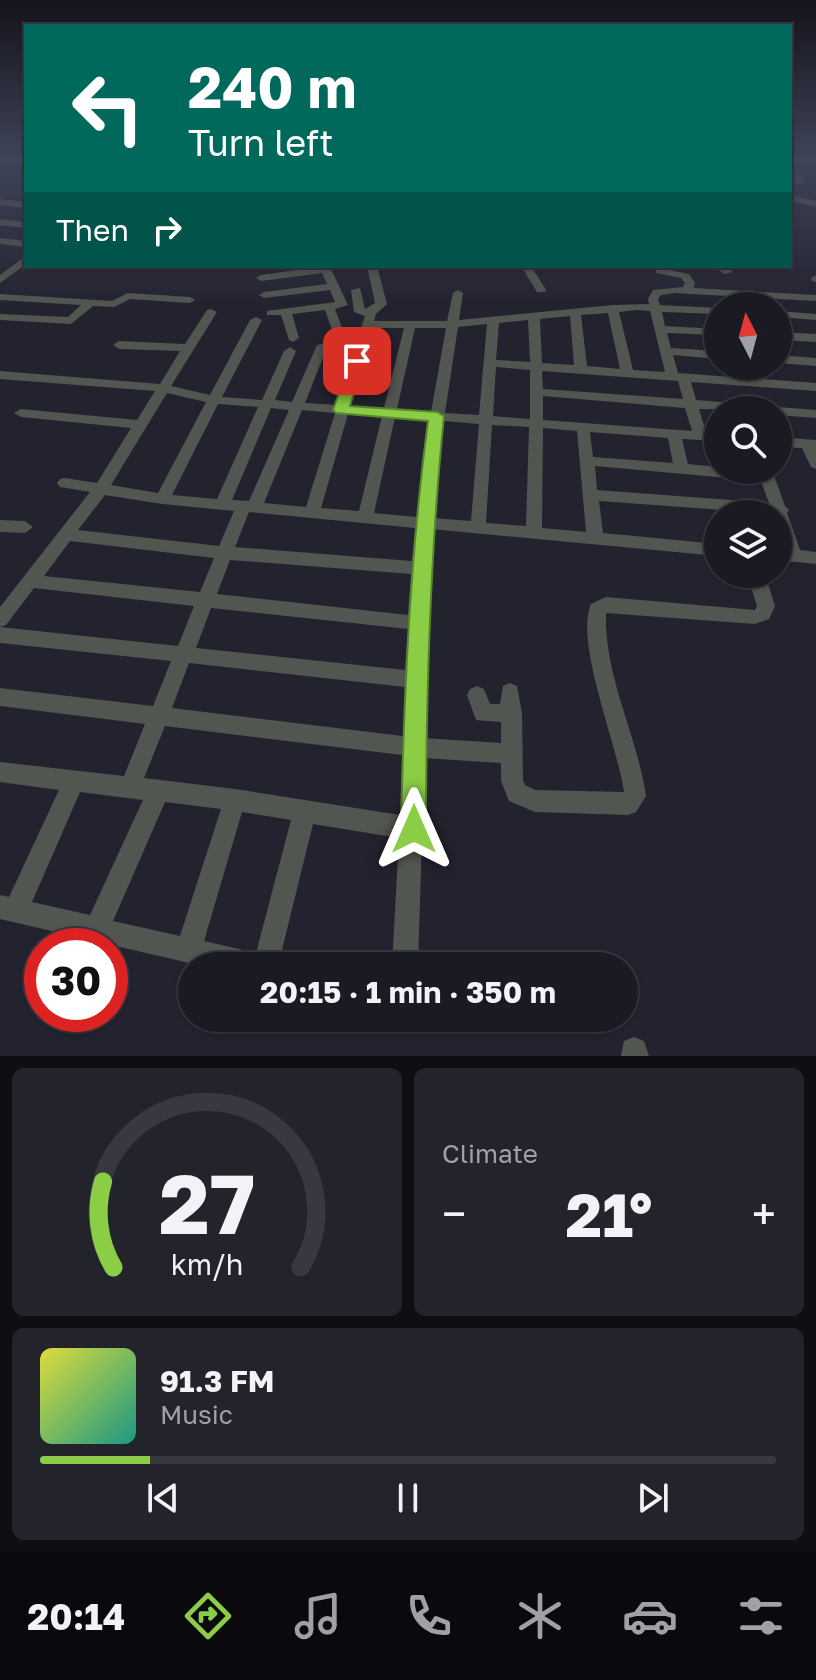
<!DOCTYPE html>
<html lang="en">
<head>
<meta charset="utf-8">
<style>
	body { margin:0; font-family:"Golos Text",sans-serif; background:#23232b; color:#f1f3f6; height:100vh; display:flex; flex-direction:column; font-size:30px; white-space:nowrap }
	* { box-sizing:border-box; margin:0 }
	p { font-size:26px; color:#9fa1a6 }
	.icon { flex:none; width:44px; height:44px; fill:none; stroke:currentColor; stroke-width:2; stroke-linecap:round; stroke-linejoin:round }
	.map { position:relative; height:1056px; overflow:hidden }
	.details { display:flex; flex-direction:column; gap:12px; padding:12px; background:#0e0e13; flex:1 }
	.details>* { flex:none }
	.top-card { position:absolute; left:24px; top:24px; width:768px; height:244px; border-radius:0px; box-shadow:0 2px 6px #0004,0 0 0 2px #383841; background:#00695c; color:#fff; overflow:hidden }
	.needle { width:52px; rotate:354deg }
	.fabs { position:absolute; left:704px; top:292px; display:grid; gap:16px }
	.fabs a { display:grid; place-items:center; width:88px; height:88px; border-radius:50%; background:#1a1a23; box-shadow:0 2px 6px #0004,0 0 0 2px #383841; font-size:40px }
	.speed { position:absolute; left:24px; top:928px; display:flex; gap:16px; font-size:40px; font-weight:700; text-align:center }
	.speed>* { display:grid; place-content:center; width:104px; height:104px; border-radius:50%; background:#1a1a23; box-shadow:0 2px 6px #0004,0 0 0 2px #383841; line-height:1 }
	.speed .limit { border:12px solid #d22; background:#fff; color:#111 }
	.pin { position:absolute; display:grid; place-items:center; width:68px; height:68px; color:#fff; margin:-34px; border-radius:16px; box-shadow:0 4px 12px #0006 }
	.me { position:absolute; width:88px; margin:-44px; rotate:0deg; stroke-linejoin:round; filter:drop-shadow(0 0 6px #0008) }
	.turn { display:flex; align-items:center; gap:28px; height:168px; padding:0 32px; font-size:36px }
	.turn .icon { width:104px; height:104px; stroke-width:2.5 }
	.turn b { display:block; font-size:56px; line-height:68px }
	.then { display:flex; align-items:center; height:76px; padding:0 32px; background:#0003; gap:16px; font-size:30px }
	.big { font-size:60px; font-weight:700; line-height:1.1 }
	.details .tile { flex:1; display:flex; flex-direction:column; justify-content:center; gap:12px; min-width:0; padding:0 28px; border-radius:12px; background:#23232b }
	.details .dial { align-items:center; gap:0 }
	.dial svg { height:208px; overflow:visible; fill:none; stroke:#383841; stroke-width:7; stroke-linecap:round; text-anchor:middle }
	.dial text { fill:#f1f3f6; stroke:none }
	.song { display:flex; align-items:center; gap:24px }
	.cover { width:96px; height:96px; border-radius:12px; background:linear-gradient(135deg,hsl(60 70% 55%),hsl(170 70% 35%)) }
	.played { height:8px; border-radius:4px; background:linear-gradient(90deg,#8bce46 15%,#383841 15%) }
	.keys { display:flex; justify-content:space-around; direction:ltr }
	.heat { display:flex; justify-content:space-between; align-items:center; font-size:44px; direction:ltr }
	.details .tiles { flex:1; display:grid; gap:12px; grid-template-columns:1fr 1fr }
	.tile:last-child { grid-column:span 2 }
	.trip { position:absolute; left:178px; top:952px; width:460px; height:80px; border-radius:40px; background:#1a1a23; box-shadow:0 2px 6px #0004,0 0 0 2px #383841; font-weight:700; line-height:80px; text-align:center }
	.dock { display:flex; height:128px; justify-content:space-around; align-items:center; background:#0a0a0e; color:#9fa1a6 }
	.dock .icon { width:56px; height:56px }
	.dock .active { color:#8bce46 }
	.dock b { font-size:36px; color:#f1f3f6 }
	.map>svg:first-child { display:block }
	.lines { fill:none; stroke-linecap:round; stroke-linejoin:round }
	.minor { fill:#525650; fill-rule:evenodd }
	.route { fill:#8bce46; stroke:#5a862e; stroke-width:2 }
</style>
</head>
<body>
<div class="map">
<svg width="816" height="1056" viewBox="0 0 816 1056">
	<rect width="100%" height="100%" fill="#23222f"/>
	<g class="lines">
		<g class="minor">
			<path d="M798 173 805 175 801 184 790 182V178L795 179Z"/>
			<path d="M790 195 816 201V207L790 201Z"/>
			<path d="M0 199 26 202V208L0 205Z"/>
			<path d="M0 219 26 222V228L0 225Z"/>
			<path d="M0 238 26 241V247L0 244Z"/>
			<path d="M26 256V264L0 283V275Z"/>
			<path d="M325 266 331 269 348 305 335 309 344 333 334 335 325 310 292 314 299 338 293 342 289 340 281 315H267V311L335 302 330 290 264 298 259 295 264 292 327 284 322 273 261 281 256 278 261 275Z"/>
			<path d="M367 266H377L387 304 376 314 374 321H447L453 293 458 290 463 293 459 320 613 305 649 304 648 299 653 290 683 287 685 283 681 278 656 273V269L660 268 689 274 695 283 694 288 816 295V301L675 293 661 295 658 299 660 305 718 308V314L662 312 665 326 718 329V335L667 333 671 348 718 351V359L673 355 678 373 816 383V391L691 382 696 400 766 406 772 409 778 407 816 410V418L778 415V410L699 409 706 432 718 433V441L682 439 688 464 718 467V470H772L785 506 789 510 787 513 800 550 816 552V564L778 560V548H783L778 532V514L599 501 603 533 718 544V556L431 529 423 738 501 743V722L476 720 467 695 470 689 477 686 484 689 490 704H500L503 686 510 683 517 686 522 713 523 781 525 785 535 790 624 792C618 747 574 641 591 604L606 597 755 610 757 606 747 574H765L775 606 769 619 755 624 606 613C604 677 637 734 646 796L636 812 628 815 535 812 509 801 501 781V763L423 758 422 821 425 829 422 837 418 966H392L399 838 313 824 278 966H202L0 919V895L9 897 59 790 0 782V762L124 776 145 724 0 706V688L153 706 171 661 0 643V607L90 492 60 487 57 483 60 479 65 478 97 483 131 428 21 417 14 413 21 409 137 420 155 391 0 379V371L160 384 180 351 119 349 113 345 119 341 185 344 207 310 211 309 217 312 171 386 210 395 250 320 256 317 262 320 222 397 262 400 284 351 290 347 296 351 275 400 292 402 317 345 359 334 365 316 354 312 351 290 360 288 365 309 375 303ZM635 310 650 311 665 372 633 370 619 312ZM608 313 620 369 587 366 581 315ZM570 316 574 365 542 363 540 319ZM528 320 530 362 496 360 499 323ZM487 324 479 415 445 413 458 327ZM372 328H404L384 408 350 406ZM415 328H446L431 412 397 409ZM357 342 337 405 305 403 326 350ZM496 367 530 370V419L493 416ZM542 371 678 381 683 399 543 389ZM167 393 206 402 158 493 111 485ZM543 396 685 408 692 431 543 420ZM218 404 258 407 217 499 172 495ZM271 408 289 410 249 501 232 500ZM302 410 335 413 306 507 264 503ZM348 414 382 416 359 511 321 508ZM395 417 430 420 417 517 374 513ZM444 421 479 424 471 521 432 518ZM492 425 529 427 526 526 486 523ZM543 428 577 431 586 532 542 528ZM590 432 668 438 673 463 593 457ZM595 466 761 481 769 503 597 490ZM105 495 162 504 234 511 219 546 78 530ZM249 512 415 528 412 561 235 547ZM70 541 214 558 200 592 44 576ZM230 560 411 574 408 615 217 594ZM34 588 194 606 178 646 0 627 6 625ZM211 608 408 629 405 670 196 648ZM189 663 405 687 403 736 172 708ZM165 726 402 755 400 815 235 789 144 778ZM80 792 143 800 90 915 32 902ZM165 802 221 809 180 936 113 921ZM242 812 291 820 256 953 204 941Z"/>
			<path d="M521 266H531L546 290 545 292H537Z"/>
			<path d="M714 266H726L733 272 724 274Z"/>
			<path d="M816 275V282L812 281 811 278Z"/>
			<path d="M128 293 190 297 195 300 190 303 130 299 114 307 93 306 71 324 0 320V314L68 317 81 305 0 300V294L112 301Z"/>
			<path d="M778 311 816 314V320L778 317Z"/>
			<path d="M778 332 816 334V342L778 340Z"/>
			<path d="M778 355 816 358V366L778 363Z"/>
			<path d="M778 437 816 440V469L811 467 802 448 778 447Z"/>
			<path d="M0 520 25 521 33 527 25 533 0 532Z"/>
			<path d="M634 1037 644 1041 649 1056H621L624 1041Z"/>
		</g>
	</g>
	<linearGradient id="sky" x2="0" y2="1"><stop stop-color="#13131a"/><stop offset="0.52" stop-color="#3f4458"/><stop offset="1" stop-color="#3f4458" stop-opacity="0"/></linearGradient>
	<rect width="816" height="307" fill="url(#sky)"/>
	<path class="route" d="M357 357 364 361 350 406 437 412 444 416C430 554 426 690 426 829L423 838 414 842 404 838 401 829C404 692 410 557 428 421L336 413 333 410 350 361Z"/>
</svg>
<div class="fabs">
<a><svg class="needle" viewBox="-14 -14 28 28"><path d="M0-13l5 13h-10z" fill="#e53935"/><path d="M0 13l5-13h-10z" fill="#9fa1a6"/></svg></a>
<a><svg class="icon" aria-label="search" viewBox="0 0 24 24"><circle cx="10" cy="10" r="6"/><path d="M15 15l6 6"/></svg></a>
<a><svg class="icon" aria-label="layers" viewBox="0 0 24 24"><path d="M12 4l9 5-9 5-9-5zM3 14l9 5 9-5"/></svg></a>
</div>
<div class="speed"><div class="limit">30</div></div>
<div class="pin" style="left:357px;top:361px;background:#d93025"><svg class="icon" aria-label="arrive" viewBox="0 0 24 24"><path d="M6 21V4h12l-3 4 3 4H6"/></svg></div>
<svg class="me" style="left:414px;top:829px" viewBox="-20 -20 40 40"><path d="M0-17L14 15 0 8-14 15z" fill="#8bce46" stroke="#fff" stroke-width="4"/></svg>
<div class="trip">20:15 · 1 min · 350 m</div>
<div class="top-card">
<div class="turn"><svg class="icon" aria-label="left" viewBox="0 0 24 24"><path d="M17 20v-9H6M10 6l-5 5 5 5"/></svg><div><b>240 m</b>Turn left</div></div>
<div class="then">Then<svg class="icon" aria-label="right" viewBox="0 0 24 24"><path d="M7 20v-9h11M14 6l5 5-5 5"/></svg></div>
</div>
</div>
<section class="details">
<div class="tiles">
<div class="tile dial"><svg viewBox="0 0 100 80">
<path d="M14 69A42 42 0 1 1 86 69"/>
<path d="M14 69A42 42 0 0 1 10 36" stroke="#8bce46"/>
<text x="50" y="56" font-size="32" font-weight="700">27</text>
<text x="50" y="72" font-size="11">km/h</text>
</svg></div>
<div class="tile"><p>Climate</p>
<div class="heat"><a>−</a><b class="big">21°</b><a>+</a></div>
</div>
<div class="tile">
<div class="song"><i class="cover"></i><div><b>91.3 FM</b><p>Music</p></div></div>
<div class="played"></div>
<div class="keys"><svg class="icon" aria-label="previous" viewBox="0 0 24 24"><path d="M18 5L8 12l10 7zM5 5v14"/></svg><svg class="icon" aria-label="pause" viewBox="0 0 24 24"><path d="M8 5v14M16 5v14"/></svg><svg class="icon" aria-label="next" viewBox="0 0 24 24"><path d="M6 5l10 7-10 7zM19 5v14"/></svg></div>
</div>
</div>
</section>
<nav class="dock">
<b>20:14</b>
<svg class="icon active" aria-label="directions" viewBox="0 0 24 24"><path d="M12 3l9 9-9 9-9-9zM9 14v-3h6M13 9l2 2-2 2"/></svg>
<svg class="icon" aria-label="music" viewBox="0 0 24 24"><path d="M9 18V5l10-2v13"/><circle cx="6" cy="18" r="3"/><circle cx="16" cy="16" r="3"/></svg>
<svg class="icon" aria-label="phone" viewBox="0 0 24 24"><path d="M5 4h4l2 5-3 2q2 4 5 5l2-3 5 2v4C11 20 4 13 5 4z"/></svg>
<svg class="icon" aria-label="climate" viewBox="0 0 24 24"><path d="M12 3v18M4 7l16 10M4 17L20 7"/></svg>
<svg class="icon" aria-label="car" viewBox="0 0 24 24"><path d="M5 17H2v-5l4-1 3-4h7l3 4 3 1v5h-3M9 17h6M6 11h13"/><circle cx="7" cy="17" r="2"/><circle cx="17" cy="17" r="2"/></svg>
<svg class="icon" aria-label="filters" viewBox="0 0 24 24"><path d="M4 7h16M4 17h16"/><circle cx="9" cy="7" r="2"/><circle cx="15" cy="17" r="2"/></svg>
</nav>
</body>
</html>
